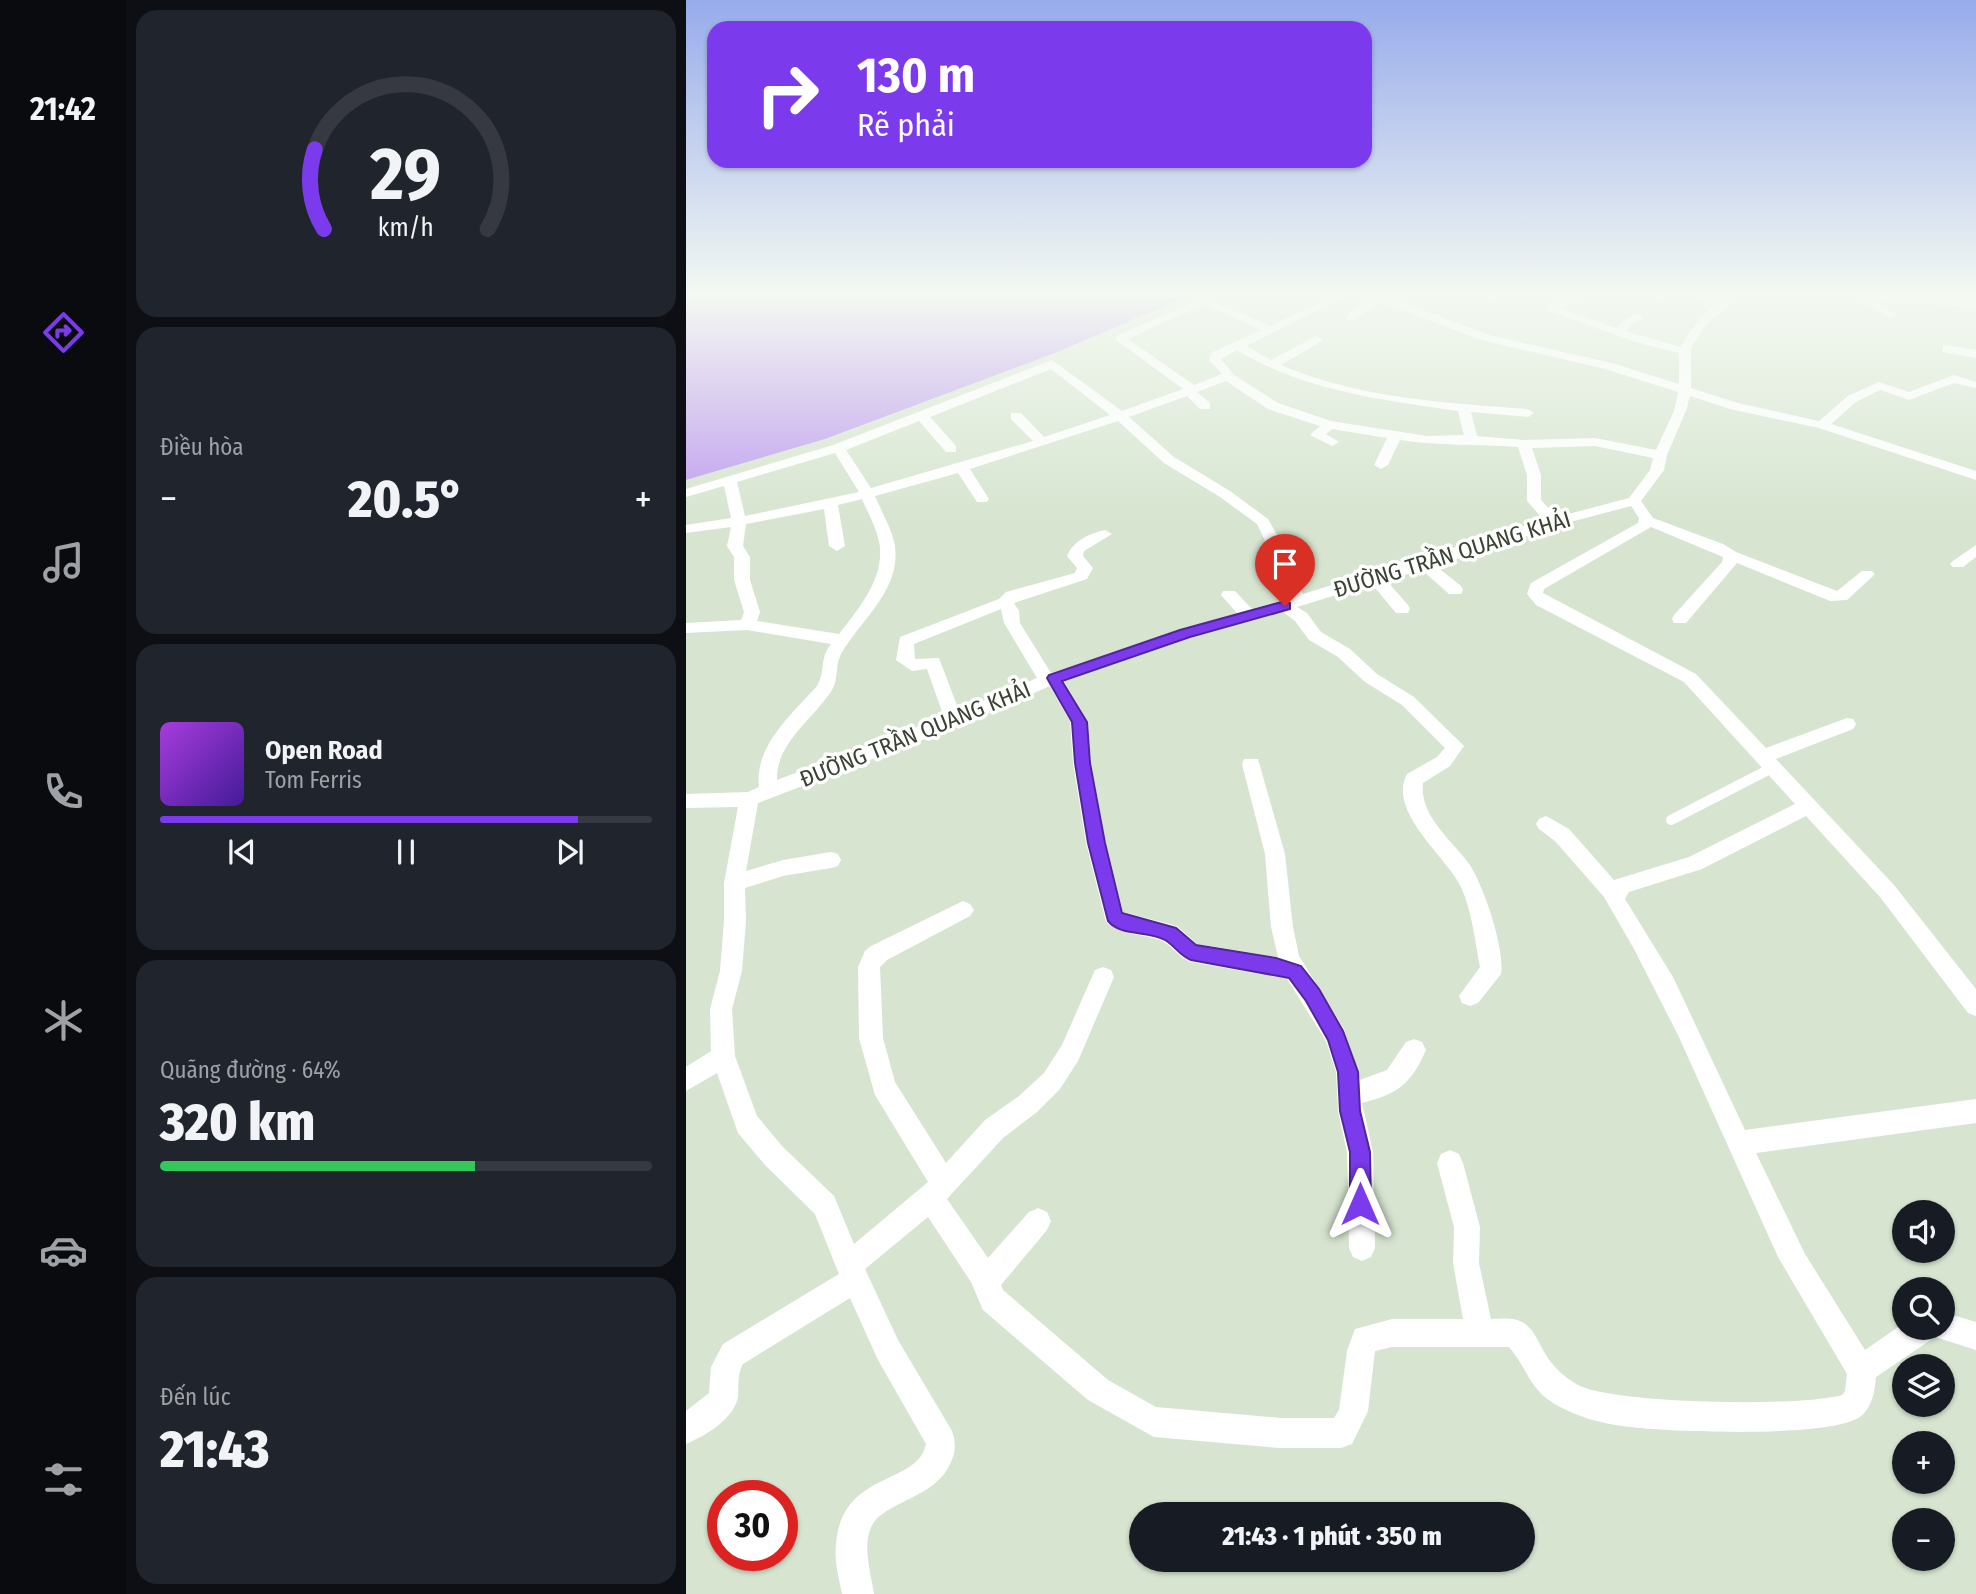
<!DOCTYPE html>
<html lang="vi">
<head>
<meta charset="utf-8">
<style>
	body { margin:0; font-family:"Fira Sans Condensed",sans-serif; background:#20242c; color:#f1f3f6; height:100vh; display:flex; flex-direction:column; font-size:26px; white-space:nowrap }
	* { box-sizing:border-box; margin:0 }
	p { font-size:23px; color:#9ea1a6 }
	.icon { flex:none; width:38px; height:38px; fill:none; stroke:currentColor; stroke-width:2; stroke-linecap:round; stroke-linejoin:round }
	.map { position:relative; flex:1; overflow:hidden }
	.sheet { display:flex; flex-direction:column; gap:10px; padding:10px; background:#0d0f14; width:560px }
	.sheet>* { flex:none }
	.hud { position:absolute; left:21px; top:21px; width:665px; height:147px; border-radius:21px; box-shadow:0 2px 5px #0004; background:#7c3aed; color:#fff; overflow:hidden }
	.fabs { position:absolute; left:1206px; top:1200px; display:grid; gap:14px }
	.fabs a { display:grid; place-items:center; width:63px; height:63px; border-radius:50%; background:#171b24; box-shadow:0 2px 5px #0004; font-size:35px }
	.speed { position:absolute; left:21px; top:1480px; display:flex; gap:14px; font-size:35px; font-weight:700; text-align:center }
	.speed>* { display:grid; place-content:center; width:91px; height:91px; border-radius:50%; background:#171b24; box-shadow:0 2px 5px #0004; line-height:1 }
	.speed .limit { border:10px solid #d22; background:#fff; color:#111 }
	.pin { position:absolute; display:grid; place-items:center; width:60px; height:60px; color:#fff; margin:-72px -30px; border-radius:50% 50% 50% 0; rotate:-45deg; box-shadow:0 0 7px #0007 }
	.pin .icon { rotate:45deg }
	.me { position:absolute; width:77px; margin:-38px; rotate:0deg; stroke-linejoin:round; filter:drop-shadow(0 0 5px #0008) }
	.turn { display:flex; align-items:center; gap:24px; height:147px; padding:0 35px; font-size:32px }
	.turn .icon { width:91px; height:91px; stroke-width:2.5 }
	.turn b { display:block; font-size:49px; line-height:60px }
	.big { font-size:52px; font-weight:800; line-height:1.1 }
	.sheet .card { flex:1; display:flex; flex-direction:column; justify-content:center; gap:10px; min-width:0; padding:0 24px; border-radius:21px; background:#20242c }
	.sheet .dial { align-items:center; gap:0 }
	.dial svg { height:182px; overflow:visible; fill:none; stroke:#363941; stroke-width:7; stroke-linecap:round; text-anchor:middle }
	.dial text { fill:#f1f3f6; stroke:none }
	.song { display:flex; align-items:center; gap:21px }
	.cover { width:84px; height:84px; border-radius:10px; background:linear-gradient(135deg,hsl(280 70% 55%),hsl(260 70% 35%)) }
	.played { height:7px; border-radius:4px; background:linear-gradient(90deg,#7c3aed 85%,#363941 85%) }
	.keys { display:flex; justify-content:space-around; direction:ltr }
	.heat { display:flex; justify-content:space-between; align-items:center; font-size:38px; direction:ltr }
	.charge { height:10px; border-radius:5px; background:linear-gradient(90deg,#34c759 64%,#363941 0) }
	.trip { position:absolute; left:443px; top:1502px; width:406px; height:70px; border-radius:35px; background:#171b24; box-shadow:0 2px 5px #0004; font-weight:800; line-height:70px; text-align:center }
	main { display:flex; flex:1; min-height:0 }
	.menu { display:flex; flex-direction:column; width:126px; justify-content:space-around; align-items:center; background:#090b0e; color:#9ea1a6 }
	.menu .icon { width:49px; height:49px }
	.menu .selected { color:#7c3aed }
	.menu b { font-size:32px; color:#f1f3f6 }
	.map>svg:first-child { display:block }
	.residential { fill:#d7e5d0; fill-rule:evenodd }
	.water { fill:#bf9def }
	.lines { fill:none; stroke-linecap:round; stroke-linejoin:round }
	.service-far1 { stroke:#fff; stroke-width:8 }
	.service { stroke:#fff; stroke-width:10 }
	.minor { fill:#fff; fill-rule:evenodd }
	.route { fill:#7c3aed; stroke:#51269a; stroke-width:2 }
	.labels { text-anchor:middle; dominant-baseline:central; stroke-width:7; stroke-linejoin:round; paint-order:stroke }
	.street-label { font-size:23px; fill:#394233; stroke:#fff }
</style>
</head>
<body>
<main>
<nav class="menu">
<b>21:42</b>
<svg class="icon selected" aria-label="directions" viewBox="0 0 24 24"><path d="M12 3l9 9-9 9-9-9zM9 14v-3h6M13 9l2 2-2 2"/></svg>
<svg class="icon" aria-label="music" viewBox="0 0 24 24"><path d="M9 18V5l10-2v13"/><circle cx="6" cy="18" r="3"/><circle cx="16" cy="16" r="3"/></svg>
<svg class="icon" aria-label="phone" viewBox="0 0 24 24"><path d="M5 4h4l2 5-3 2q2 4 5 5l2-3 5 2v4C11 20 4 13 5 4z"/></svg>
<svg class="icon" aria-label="climate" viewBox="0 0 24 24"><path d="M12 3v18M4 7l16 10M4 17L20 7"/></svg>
<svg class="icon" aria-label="car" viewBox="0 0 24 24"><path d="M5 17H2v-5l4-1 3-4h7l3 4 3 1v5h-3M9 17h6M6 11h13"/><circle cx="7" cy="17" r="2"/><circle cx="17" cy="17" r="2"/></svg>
<svg class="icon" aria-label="filters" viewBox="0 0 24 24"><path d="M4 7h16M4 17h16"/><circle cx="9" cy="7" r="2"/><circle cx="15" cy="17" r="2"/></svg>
</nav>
<section class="sheet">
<div class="card dial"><svg viewBox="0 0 100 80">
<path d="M14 69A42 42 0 1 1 86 69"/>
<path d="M14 69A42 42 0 0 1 10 34" stroke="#7c3aed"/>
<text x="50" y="56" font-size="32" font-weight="700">29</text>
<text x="50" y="72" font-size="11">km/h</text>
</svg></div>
<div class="card"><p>Điều hòa</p>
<div class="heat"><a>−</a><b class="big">20.5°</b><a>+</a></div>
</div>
<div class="card">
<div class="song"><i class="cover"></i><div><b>Open Road</b><p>Tom Ferris</p></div></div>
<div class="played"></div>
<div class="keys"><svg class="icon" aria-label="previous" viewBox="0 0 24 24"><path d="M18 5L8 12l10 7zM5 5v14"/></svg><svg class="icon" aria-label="pause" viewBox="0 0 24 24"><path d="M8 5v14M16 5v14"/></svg><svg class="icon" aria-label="next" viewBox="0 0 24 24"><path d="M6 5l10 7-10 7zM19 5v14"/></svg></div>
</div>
<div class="card"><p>Quãng đường · 64%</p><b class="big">320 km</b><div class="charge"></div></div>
<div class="card"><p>Đến lúc</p><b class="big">21:43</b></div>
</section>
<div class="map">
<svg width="1290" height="1594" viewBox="0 0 1290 1594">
	<rect width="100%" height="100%" fill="#e6f1e2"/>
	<path class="residential" d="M505 295H1290V1594H0V480L139 439 369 353ZM1218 1213H1256V1251H1218ZM1218 1290H1256V1328H1218ZM1218 1367H1256V1405H1218ZM1218 1444H1256V1482H1218ZM37 1496H96V1556H37ZM455 1514H836V1559H455ZM1218 1521H1256V1559H1218Z"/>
	<path class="water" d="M0 295H505L369 353 139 439 0 480Z"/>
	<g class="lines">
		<path class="service-far1" d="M1077 773 1086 768"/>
		<path class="service" d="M985 820 1080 771"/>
		<g class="minor">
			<path d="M648 295H662L560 346 585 360 630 336 636 340 634 342 595 365C671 398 760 403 842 409L848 413 842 417 785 412 791 436 838 440 909 438 970 450 988 411 992 392 919 369 795 340 692 301 669 320H661V316L683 295H698L803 335 926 363 993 384V353L953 343 863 311 862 306 886 295H897L893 301 874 308 931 328C937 320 946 312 957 315V319L944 325 940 331 994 347 1011 322 1028 305 1005 295H1020L1035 300 1043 295H1055L1019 326 1005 348V388L1052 403 1133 421 1162 396 1193 382 1223 392 1268 375 1290 382V388L1268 383 1223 400 1194 390 1170 402 1145 424 1290 471V480L1133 428 1044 409 1004 396 1000 411 981 455 978 470 955 501 967 518 1037 544 1050 552 1151 591 1176 571H1186L1189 574 1186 577 1161 600 1144 601 1051 563 1000 623H988L986 619 988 615 1036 562 1037 557 965 527 858 589 857 593 1010 674 1080 748 1161 718 1167 719 1170 724 1167 729 1090 759 1208 885 1290 989V1016L1282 1013 1194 897 1120 816 1016 869 943 892 939 899 987 977 1059 1130 1290 1099V1123L1070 1153 1119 1254 1179 1350 1218 1323V1328H1256V1312L1290 1322V1350L1249 1337 1190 1377C1189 1390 1186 1408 1175 1416 1147 1439 976 1432 936 1426 914 1423 893 1417 874 1407 842 1390 843 1370 823 1347H706L689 1351 682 1411 666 1444 655 1448H594L468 1437 402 1400 297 1310 285 1282 242 1217 179 1269 212 1340 266 1431C270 1443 270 1451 265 1462 249 1501 193 1501 184 1530 177 1550 185 1573 188 1594H156C153 1578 148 1561 150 1545 155 1470 232 1486 240 1444L192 1360 164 1298 57 1364C51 1374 53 1385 52 1397 48 1419 19 1436 0 1444V1411L23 1393 25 1367 37 1344 153 1274 129 1214 79 1165 52 1133 31 1073 0 1091V1067L25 1051 24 1009 34 971 38 921V883L52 807 0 808V794L62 792 73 787C68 746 106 714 131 686 140 671 133 659 145 644L61 630 0 633V623L55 620 58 612 48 580V557L41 546 45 527 0 533V525L45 518 38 486 0 497V489L147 445 366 360 436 411 497 389 430 340V336L519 297 584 326ZM519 304 575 330 525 353 523 360 536 374 508 385 442 339ZM551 350C619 391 695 400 772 411L778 435 741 436 645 421 592 403 548 375 535 359ZM365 369 424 415 358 437 335 413H325V419L347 441 185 488 160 450 233 421 260 452H270V446L244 417ZM540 381 582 409 634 426 624 435 646 446 653 442 640 434 646 429 701 438 688 465 695 469 702 465 714 440C753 446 793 444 832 447L841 475V501L858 520 617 594 601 565 599 549 582 519 544 491 488 457 443 417 501 396 514 409H524V403L511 392ZM432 421 478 463 534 497 571 524 583 549 585 565 603 598 566 609 549 591H537L535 595 551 613 365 673 334 623 333 611 328 603 401 579 407 568 397 556 398 551 426 534 419 530C403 534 388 540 381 556L391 568 389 573 320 592 313 599 214 637 210 660 226 671 241 669 258 717 91 780C90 742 127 720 146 690 153 678 149 665 155 654 176 618 218 588 208 541 204 526 195 510 189 496L272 473 291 502H301L303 499 284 469ZM909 446 967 458 964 470 943 498 871 517 855 500V475L846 448ZM149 453 173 492 59 516 51 482ZM176 499C182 513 190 527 193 541 200 577 174 607 153 634L71 621 74 612 64 580V557L57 546 60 524 138 509 143 546 151 551 159 546 152 505ZM945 506 953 518 952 523 845 583 841 594 850 605 998 682 1109 804 1003 857 928 880 883 829 860 816 853 819 850 824 853 829 869 841 918 897 948 949 992 1035 1092 1257 1161 1374 1159 1391 1156 1395C1116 1407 928 1404 892 1385 878 1377 866 1366 858 1352 852 1341 848 1329 836 1322 827 1317 816 1319 805 1319L793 1263 794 1227 777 1163 773 1154 764 1150 755 1154 751 1163 768 1227 767 1263 777 1319H706L669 1329 661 1351 653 1410 648 1418H594L470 1407 422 1380 317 1290 315 1285 361 1230 365 1221 361 1212 352 1208 343 1212 302 1258 261 1199 317 1138 351 1112 374 1089 392 1061 428 977 425 970 417 967 409 970 376 1045 358 1073 333 1096 299 1120 260 1163 209 1082 197 1038 194 967 201 960 284 916 288 910 284 904 277 901 185 946 179 951 172 967 173 1038 189 1095 242 1182 168 1244 148 1196 97 1147 71 1116 49 1056 46 1009 56 971 60 921 59 888 97 876 145 868 152 866 155 860 152 854 145 852 97 860 60 871 72 803 275 725 364 686 384 722 387 763 400 843 420 922C433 935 457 934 473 940 486 944 492 958 505 962L601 979 640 1041 650 1072 652 1111 661 1152 663 1248 667 1257 676 1261 685 1257 689 1248 687 1152 676 1103C712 1094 725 1084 740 1050L736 1042 728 1039 720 1042 701 1070 674 1080 658 1029 613 956 607 927 599 854 572 759H558L556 764 579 854 585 927 592 957 511 944 491 926 437 912 420 843 405 763 402 722 378 681 505 638 596 611 609 621 623 640 652 657 679 682 716 705 759 748 751 757 721 774C701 812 760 856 775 887 786 911 789 941 794 967L773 996 776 1003 784 1006 792 1003 815 974C819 949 798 887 784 865 766 840 733 816 737 783L764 766 778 746 728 697 691 674 664 649 635 632 621 613 611 607 686 584 710 613H722L724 609 722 605 700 580 736 570 763 594H775L777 590 775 586 750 566 873 525ZM315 609 318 623 351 678 273 711 253 658 229 659 228 644Z"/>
			<path d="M796 295H810L813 298 808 301Z"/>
			<path d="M968 295H981L971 301 966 298Z"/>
			<path d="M1167 295H1214L1290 301V307L1189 300 1208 313 1210 315 1204 318Z"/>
			<path d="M1261 345 1290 350V358L1257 352V346Z"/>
			<path d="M1290 545V557L1277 567H1267L1264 564 1267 561Z"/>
		</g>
	</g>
	<linearGradient id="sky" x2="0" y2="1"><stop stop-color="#97abeb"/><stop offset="0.57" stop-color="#f4f9f2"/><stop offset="1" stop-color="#f4f9f2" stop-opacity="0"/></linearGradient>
	<rect width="1290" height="518" fill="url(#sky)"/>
	<path class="route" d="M599 601 604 603V609L504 637 376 681 401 722 404 763 419 843 436 913 490 928 510 945 590 958 615 966 633 989 657 1031 672 1072 674 1111 684 1152 685 1204 682 1212 674 1215 667 1212 664 1204V1152L654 1111 652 1072 642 1040 620 1001 603 978 505 960C494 956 489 946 479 940 462 930 435 937 422 921L402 843 389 763 386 722 361 678 363 675 494 630Z"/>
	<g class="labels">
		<g class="street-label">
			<text transform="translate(766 554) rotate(-17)">ĐƯỜNG TRẦN QUANG KHẢI</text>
			<text transform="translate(229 734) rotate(-22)">ĐƯỜNG TRẦN QUANG KHẢI</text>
		</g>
	</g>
</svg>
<div class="fabs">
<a><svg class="icon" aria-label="sound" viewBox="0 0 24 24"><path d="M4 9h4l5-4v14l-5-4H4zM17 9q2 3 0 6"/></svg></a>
<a><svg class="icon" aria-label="search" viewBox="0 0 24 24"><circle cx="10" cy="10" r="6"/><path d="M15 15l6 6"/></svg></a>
<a><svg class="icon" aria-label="layers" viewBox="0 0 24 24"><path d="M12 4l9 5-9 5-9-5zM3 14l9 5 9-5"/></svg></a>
<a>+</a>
<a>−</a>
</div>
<div class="speed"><div class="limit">30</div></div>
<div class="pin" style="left:599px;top:606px;background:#d93025"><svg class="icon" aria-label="arrive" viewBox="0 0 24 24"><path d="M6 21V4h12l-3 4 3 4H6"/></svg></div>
<svg class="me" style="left:674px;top:1204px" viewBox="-20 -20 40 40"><path d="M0-17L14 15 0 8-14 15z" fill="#7c3aed" stroke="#fff" stroke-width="4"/></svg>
<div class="trip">21:43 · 1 phút · 350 m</div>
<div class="hud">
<div class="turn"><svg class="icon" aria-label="right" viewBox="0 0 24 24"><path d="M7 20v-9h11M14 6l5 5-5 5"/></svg><div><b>130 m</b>Rẽ phải</div></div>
</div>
</div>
</main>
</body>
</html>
